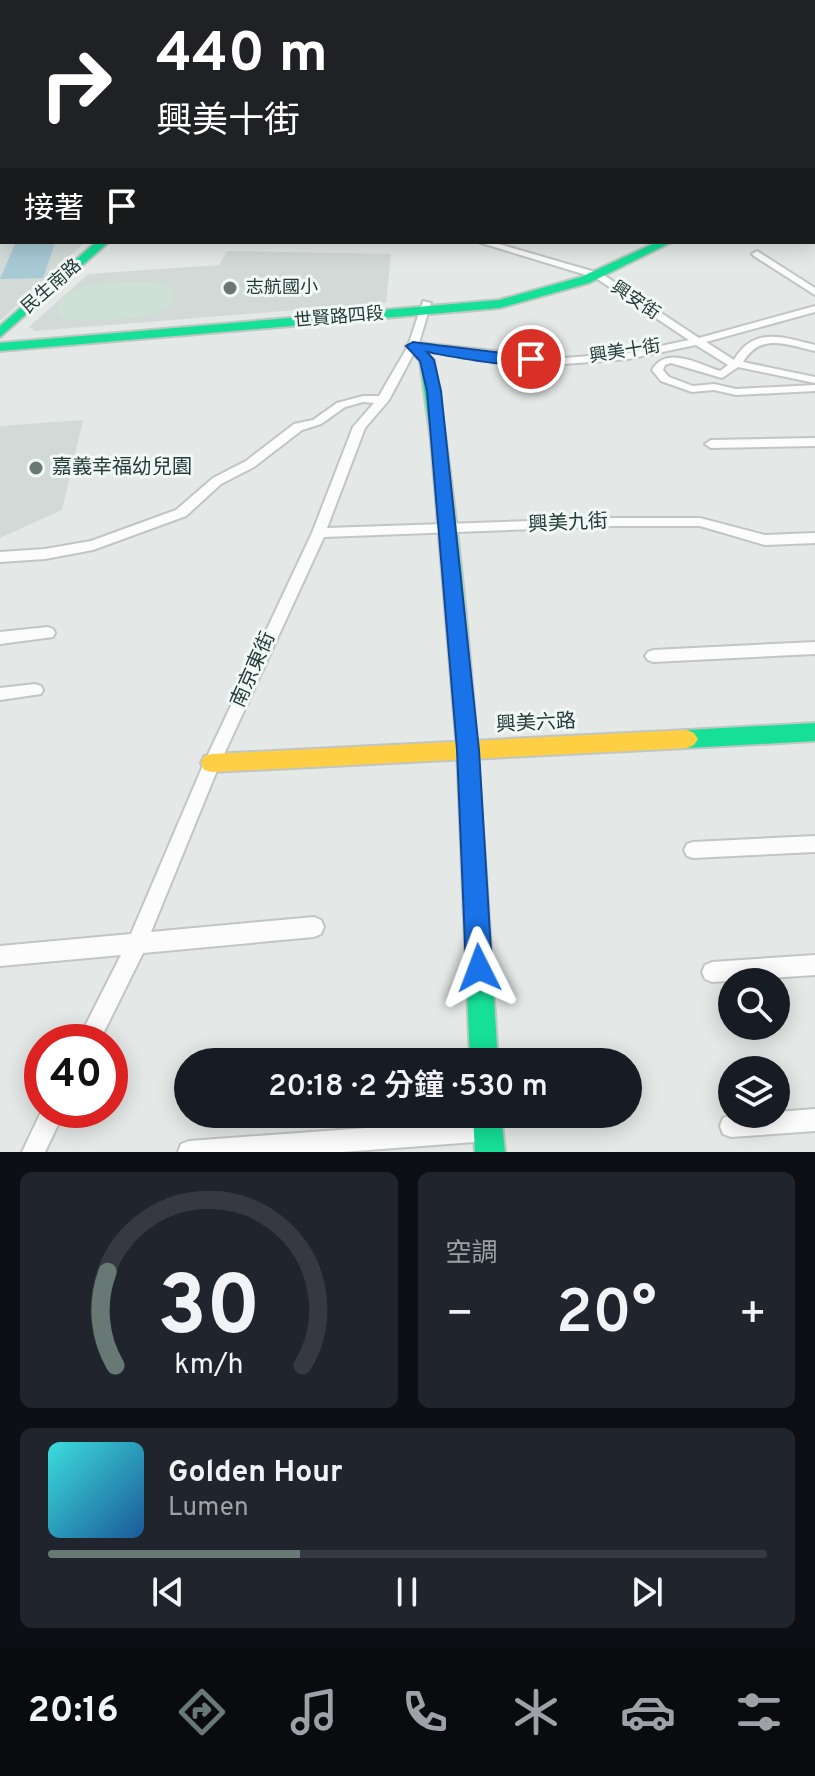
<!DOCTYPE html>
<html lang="zh-TW">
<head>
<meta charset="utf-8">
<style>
	body { margin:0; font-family:Overpass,"Noto Sans TC",sans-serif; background:#20242c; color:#f1f3f6; height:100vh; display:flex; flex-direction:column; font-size:30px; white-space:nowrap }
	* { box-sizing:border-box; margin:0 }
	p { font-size:26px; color:#9ea1a6 }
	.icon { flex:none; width:44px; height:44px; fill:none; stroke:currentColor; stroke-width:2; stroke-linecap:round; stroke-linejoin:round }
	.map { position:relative; height:1152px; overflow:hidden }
	.side { display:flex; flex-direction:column; gap:20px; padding:20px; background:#0d0f14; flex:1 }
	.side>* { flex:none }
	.top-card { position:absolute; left:0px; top:0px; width:816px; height:244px; box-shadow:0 4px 20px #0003; background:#202124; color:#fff; overflow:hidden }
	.tools { position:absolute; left:718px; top:968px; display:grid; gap:16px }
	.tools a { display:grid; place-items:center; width:72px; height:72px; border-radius:50%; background:#171b24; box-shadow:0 4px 20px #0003; font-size:40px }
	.speed { position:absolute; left:24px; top:1024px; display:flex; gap:16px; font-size:40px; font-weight:700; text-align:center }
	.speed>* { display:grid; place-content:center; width:104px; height:104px; border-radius:50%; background:#171b24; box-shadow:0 4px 20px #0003; line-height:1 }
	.speed .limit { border:12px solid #d22; background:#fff; color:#111 }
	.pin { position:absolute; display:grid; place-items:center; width:68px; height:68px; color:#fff; margin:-34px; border:4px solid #fff; border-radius:50%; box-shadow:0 2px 8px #0007 }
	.me { position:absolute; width:88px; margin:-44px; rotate:357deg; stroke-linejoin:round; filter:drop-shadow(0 0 6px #0008) }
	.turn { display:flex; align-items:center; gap:28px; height:168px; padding:0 24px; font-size:36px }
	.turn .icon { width:104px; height:104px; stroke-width:2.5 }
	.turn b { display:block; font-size:56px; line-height:68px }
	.then { display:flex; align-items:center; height:76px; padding:0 24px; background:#0003; gap:16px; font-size:30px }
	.big { font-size:60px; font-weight:600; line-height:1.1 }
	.side .tile { flex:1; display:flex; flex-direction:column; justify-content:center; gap:12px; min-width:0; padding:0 28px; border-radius:12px; background:#20242c }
	.side .dial { align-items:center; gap:0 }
	.dial svg { height:208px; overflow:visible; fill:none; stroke:#363941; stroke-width:7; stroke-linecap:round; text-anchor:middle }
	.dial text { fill:#f1f3f6; stroke:none }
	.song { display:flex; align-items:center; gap:24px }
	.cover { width:96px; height:96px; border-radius:12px; background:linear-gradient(135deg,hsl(180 70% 55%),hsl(210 70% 35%)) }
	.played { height:8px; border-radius:4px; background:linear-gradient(90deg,#677875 35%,#363941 35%) }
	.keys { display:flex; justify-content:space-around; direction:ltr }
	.heat { display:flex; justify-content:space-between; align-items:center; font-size:44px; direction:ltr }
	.side .tiles { flex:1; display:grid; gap:20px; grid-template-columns:1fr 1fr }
	.tile:last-child { grid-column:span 2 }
	.trip { position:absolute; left:174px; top:1048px; width:468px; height:80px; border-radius:40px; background:#171b24; box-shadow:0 4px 20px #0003; font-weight:600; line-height:80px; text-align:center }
	.menu { display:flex; height:128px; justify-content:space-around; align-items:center; background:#090b0e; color:#9ea1a6 }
	.menu .icon { width:56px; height:56px }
	.menu .active { color:#677875 }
	.menu b { font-size:36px; color:#f1f3f6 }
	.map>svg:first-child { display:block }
	.built { fill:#d2dad7 }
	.green { fill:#cee1d6 }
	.water { fill:#a7cad5 }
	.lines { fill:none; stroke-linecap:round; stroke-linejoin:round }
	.stream { stroke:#a7cad5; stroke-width:3 }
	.street-casing { stroke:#c1c6c4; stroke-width:4 }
	.fast-casing { stroke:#c0c6c4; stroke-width:4 }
	.slow-casing { stroke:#c0c6c4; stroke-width:4 }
	.street { fill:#fbfcfb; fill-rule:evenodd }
	.fast { fill:#16e098; fill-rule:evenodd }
	.slow { fill:#ffcf43; fill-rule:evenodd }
	.route { fill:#1a73e8; stroke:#114b97; stroke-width:2 }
	.poi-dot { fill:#677875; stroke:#f2f8f6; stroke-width:3 }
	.labels { text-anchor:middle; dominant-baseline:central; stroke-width:6; stroke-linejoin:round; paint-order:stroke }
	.far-street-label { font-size:18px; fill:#233b38; stroke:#f2f8f6 }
	.far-poi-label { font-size:18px; fill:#233b38; stroke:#f2f8f6; text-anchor:start }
	.poi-label { font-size:20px; fill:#233b38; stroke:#f2f8f6; text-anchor:start }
	.street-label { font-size:20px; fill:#233b38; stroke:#f2f8f6 }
</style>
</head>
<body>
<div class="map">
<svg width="815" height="1152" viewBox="0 0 815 1152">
	<rect width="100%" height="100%" fill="#e4e9e7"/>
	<g class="built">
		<path d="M0 147 2 242H85L0 321Z"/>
		<path d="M227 251 391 254 386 303 35 331 29 327 88 274 219 265Z"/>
		<path d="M83 420 62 510 0 538V426Z"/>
	</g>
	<path class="green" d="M153 282 171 288 175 296C167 324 98 319 72 320L65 319 57 310C67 276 126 284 153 282Z"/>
	<path class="water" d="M55 243 43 278 0 279 15 244Z"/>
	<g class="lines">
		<path class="stream" d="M557 242H611"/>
		<g class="street-casing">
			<g id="street">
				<rect x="50" y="0" width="6" height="2"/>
				<path d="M134 0H144L141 2Z"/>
				<rect x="221" y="0" width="6" height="2"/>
				<path d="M322 0H372L319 2Z"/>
				<path d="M534 0H540L542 2H536Z"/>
				<path d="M759 0H766L768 2H761Z"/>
				<rect x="0" y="5" width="2" height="4"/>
				<rect x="0" y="27" width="2" height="4"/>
				<path d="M0 88H2L0 94Z"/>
				<rect x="0" y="114" width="2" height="4"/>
				<rect x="0" y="130" width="2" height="4"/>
				<rect x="814" y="174" width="1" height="5"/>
				<path d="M478 242H492L602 274 699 338 815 306V312L706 342 734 360C754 326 783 337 815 345V351C787 345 761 332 743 362L815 377V383L738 367 722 378 671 363 665 365 663 370 669 377 693 386 714 384 736 389 815 385V391L736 395 714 390 692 392 661 381 652 370C666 345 698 364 720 371L728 365 696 345 628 359 564 364 416 349 389 400 365 428 327 528 615 518H700L765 535 815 533V543L765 545 700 526H615L324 537 220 763 151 932 314 917 321 920 324 927 321 934 314 937 143 953 99 1042H77L121 955 0 966V946L131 934 204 763 312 533 353 427 374 403 363 402 345 407 321 424 302 430 254 467 221 484 186 516 93 550 45 559 0 562V552L45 549 91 541 176 510 213 478 246 461 294 424 313 420 337 403 363 396H379L408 346 423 301 431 303 419 343 564 358 628 353 689 340 596 278Z"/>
				<path d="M757 251 815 288V295L754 256 752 254Z"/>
				<path d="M815 438V446L711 448 705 444 711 440Z"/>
				<path d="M48 627 53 629 55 633 53 637 0 644V632Z"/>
				<path d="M815 642V654L653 662 648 660 645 656 648 652 653 650Z"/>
				<path d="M35 684 41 686 43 690 41 694 0 700V688Z"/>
				<path d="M815 836V852L693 858 687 856 684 850 687 844 693 842Z"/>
				<path d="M815 955V975L712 982 705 979 702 972 705 965 712 962Z"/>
				<path d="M815 1109V1131L731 1137 723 1134 720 1126 723 1118 731 1115 776 1114V1112Z"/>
				<path d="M42 1110H65L45 1152H22Z"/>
				<path d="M488 1119 496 1122 499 1130 496 1138 488 1141 342 1152H178L181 1144 189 1141Z"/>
			</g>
		</g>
		<g class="fast-casing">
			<g id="fast">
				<rect x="814" y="7" width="1" height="4"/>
				<rect x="0" y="49" width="2" height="4"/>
				<rect x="814" y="168" width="1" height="6"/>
				<path d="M96 242H109L0 337V326Z"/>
				<path d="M657 242H672L589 283 500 308 0 351V343L499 300 581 277Z"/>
				<path d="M413 342 434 360C471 592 483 828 498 1062H470L457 750 431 441 420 361 406 346Z"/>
				<path d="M815 723V741L687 748 680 745 676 739 680 733 687 730Z"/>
				<path d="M473 1114H501L505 1152H475Z"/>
			</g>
		</g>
		<g class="slow-casing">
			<path id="slow" d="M687 730 694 733 698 739 694 745 687 748 212 772 204 770 201 763 204 756 212 754Z"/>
		</g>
		<use href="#street" class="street"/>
		<use href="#fast" class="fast"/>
		<use href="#slow" class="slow"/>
	</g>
	<path class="route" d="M413 342C430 345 532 355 538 359 521 372 450 356 427 352L434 360 441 391 479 750 492 968 489 978 479 981 470 978 466 968 457 750 427 391 420 361 406 346Z"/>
	<g class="poi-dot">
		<circle cx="230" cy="288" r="8"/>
		<circle cx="36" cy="468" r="8"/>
	</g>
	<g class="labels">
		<g class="far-street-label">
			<text transform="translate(52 287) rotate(-41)">民生南路</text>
			<text transform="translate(635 301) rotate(34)">興安街</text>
			<text transform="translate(339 318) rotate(-5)">世賢路四段</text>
			<text transform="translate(625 352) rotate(-9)">興美十街</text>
		</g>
		<g class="far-poi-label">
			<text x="246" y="288">志航國小</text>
		</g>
		<g class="poi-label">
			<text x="52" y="468">嘉義幸福幼兒園</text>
		</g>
		<g class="street-label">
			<text transform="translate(568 524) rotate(-3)">興美九街</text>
			<text transform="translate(254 670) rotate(-66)">南京東街</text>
			<text transform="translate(536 724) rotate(-3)">興美六路</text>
		</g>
	</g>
</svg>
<div class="tools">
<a><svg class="icon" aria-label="search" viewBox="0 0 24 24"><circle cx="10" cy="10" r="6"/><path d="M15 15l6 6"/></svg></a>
<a><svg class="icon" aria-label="layers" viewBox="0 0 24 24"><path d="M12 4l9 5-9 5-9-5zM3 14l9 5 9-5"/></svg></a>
</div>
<div class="speed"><div class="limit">40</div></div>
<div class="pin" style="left:531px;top:359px;background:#d93025"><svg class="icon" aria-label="arrive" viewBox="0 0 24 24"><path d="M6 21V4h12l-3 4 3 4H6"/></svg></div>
<svg class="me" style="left:479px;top:968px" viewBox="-20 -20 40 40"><path d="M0-17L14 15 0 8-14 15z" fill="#1a73e8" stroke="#fff" stroke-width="4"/></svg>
<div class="trip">20:18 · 2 分鐘 · 530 m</div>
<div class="top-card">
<div class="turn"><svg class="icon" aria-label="right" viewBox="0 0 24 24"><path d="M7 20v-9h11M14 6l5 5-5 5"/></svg><div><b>440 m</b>興美十街</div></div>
<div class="then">接著<svg class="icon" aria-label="arrive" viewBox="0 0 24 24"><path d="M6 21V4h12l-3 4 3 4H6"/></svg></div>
</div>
</div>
<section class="side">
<div class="tiles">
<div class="tile dial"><svg viewBox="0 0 100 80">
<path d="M14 69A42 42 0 1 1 86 69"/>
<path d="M14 69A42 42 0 0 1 11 33" stroke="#677875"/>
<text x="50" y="56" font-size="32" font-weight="700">30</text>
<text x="50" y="72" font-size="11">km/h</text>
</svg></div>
<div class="tile"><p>空調</p>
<div class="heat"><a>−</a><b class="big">20°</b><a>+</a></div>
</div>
<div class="tile">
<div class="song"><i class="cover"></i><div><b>Golden Hour</b><p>Lumen</p></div></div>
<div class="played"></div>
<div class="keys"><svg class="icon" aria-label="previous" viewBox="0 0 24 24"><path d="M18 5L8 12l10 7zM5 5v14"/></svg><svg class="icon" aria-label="pause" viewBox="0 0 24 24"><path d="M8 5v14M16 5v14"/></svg><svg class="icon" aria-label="next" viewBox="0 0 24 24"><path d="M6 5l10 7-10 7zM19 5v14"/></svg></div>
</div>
</div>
</section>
<nav class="menu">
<b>20:16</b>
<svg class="icon active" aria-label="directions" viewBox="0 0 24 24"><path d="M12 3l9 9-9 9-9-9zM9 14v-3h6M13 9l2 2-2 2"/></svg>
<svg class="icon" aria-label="music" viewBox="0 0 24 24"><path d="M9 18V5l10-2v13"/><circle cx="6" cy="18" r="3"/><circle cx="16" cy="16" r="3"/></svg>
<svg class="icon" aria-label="phone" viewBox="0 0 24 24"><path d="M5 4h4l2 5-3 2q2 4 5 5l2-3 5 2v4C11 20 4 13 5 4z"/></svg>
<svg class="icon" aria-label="climate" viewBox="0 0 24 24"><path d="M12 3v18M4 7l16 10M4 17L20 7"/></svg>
<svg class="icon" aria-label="car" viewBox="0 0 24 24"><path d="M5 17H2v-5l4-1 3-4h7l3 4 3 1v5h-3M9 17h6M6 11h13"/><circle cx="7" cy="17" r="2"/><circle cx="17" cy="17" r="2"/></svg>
<svg class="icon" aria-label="filters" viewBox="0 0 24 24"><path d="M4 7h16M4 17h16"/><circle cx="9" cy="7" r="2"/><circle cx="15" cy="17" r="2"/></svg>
</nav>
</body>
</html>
